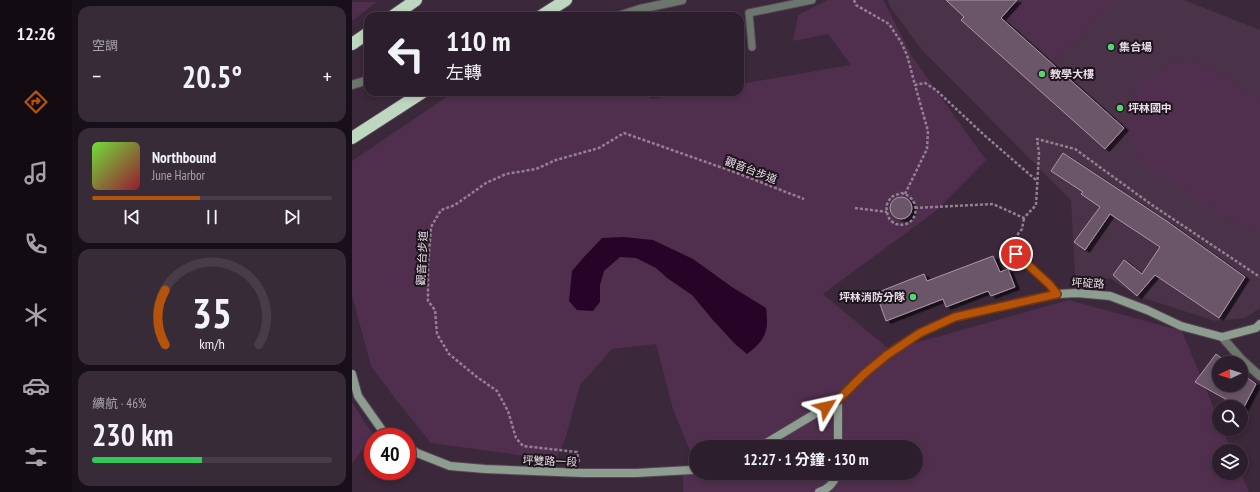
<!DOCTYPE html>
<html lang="zh-TW">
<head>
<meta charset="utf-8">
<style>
	body { margin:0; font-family:"PT Sans Narrow","Noto Sans TC",sans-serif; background:#382b38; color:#f1f3f6; height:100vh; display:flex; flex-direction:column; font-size:15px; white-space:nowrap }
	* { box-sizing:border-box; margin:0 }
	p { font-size:13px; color:#a6a2a9 }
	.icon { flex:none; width:22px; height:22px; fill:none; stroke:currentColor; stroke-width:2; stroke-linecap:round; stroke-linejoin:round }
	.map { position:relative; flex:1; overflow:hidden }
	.details { display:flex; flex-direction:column; gap:6px; padding:6px; background:#181018; width:280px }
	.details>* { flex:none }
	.top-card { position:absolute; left:12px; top:12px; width:380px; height:84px; border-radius:12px; box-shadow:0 2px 6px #0003,0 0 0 1px #483c48; background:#2c1e2c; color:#f1f3f6; overflow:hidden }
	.needle { width:26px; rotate:266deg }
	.fabs { position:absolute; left:860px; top:356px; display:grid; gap:8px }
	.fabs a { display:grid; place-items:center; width:36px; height:36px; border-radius:50%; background:#2c1e2c; box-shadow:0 2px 6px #0003,0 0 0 1px #483c48; font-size:20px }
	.speed { position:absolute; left:12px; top:428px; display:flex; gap:8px; font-size:20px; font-weight:700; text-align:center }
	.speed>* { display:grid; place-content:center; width:52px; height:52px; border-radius:50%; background:#2c1e2c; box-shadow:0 2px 6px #0003,0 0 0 1px #483c48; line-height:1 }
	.speed .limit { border:6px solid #d22; background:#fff; color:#111 }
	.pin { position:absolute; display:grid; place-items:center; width:34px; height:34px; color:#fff; margin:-17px; border:2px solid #fff; border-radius:50%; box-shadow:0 1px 4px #0007 }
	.me { position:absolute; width:44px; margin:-22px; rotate:54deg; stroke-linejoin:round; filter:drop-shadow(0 0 3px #0008) }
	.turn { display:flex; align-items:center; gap:14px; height:84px; padding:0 16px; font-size:18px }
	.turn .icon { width:52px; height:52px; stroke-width:2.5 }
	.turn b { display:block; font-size:28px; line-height:34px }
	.big { font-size:30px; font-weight:700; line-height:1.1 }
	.details .widget { flex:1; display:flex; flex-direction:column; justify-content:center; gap:6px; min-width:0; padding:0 14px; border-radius:12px; background:#382b38 }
	.details .dial { align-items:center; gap:0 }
	.dial svg { height:104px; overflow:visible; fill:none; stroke:#483c48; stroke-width:7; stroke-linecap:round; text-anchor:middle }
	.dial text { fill:#f1f3f6; stroke:none }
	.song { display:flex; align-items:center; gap:12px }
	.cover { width:48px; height:48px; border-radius:6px; background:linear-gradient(135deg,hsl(100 70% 55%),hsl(350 70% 35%)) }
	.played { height:4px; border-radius:2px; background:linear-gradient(90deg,#b45309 45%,#483c48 45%) }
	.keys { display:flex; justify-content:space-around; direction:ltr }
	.heat { display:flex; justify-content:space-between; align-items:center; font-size:22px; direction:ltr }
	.charge { height:6px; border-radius:3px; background:linear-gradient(90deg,#34c759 46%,#483c48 0) }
	.trip { position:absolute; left:337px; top:440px; width:234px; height:40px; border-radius:20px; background:#2c1e2c; box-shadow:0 2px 6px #0003,0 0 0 1px #483c48; font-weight:700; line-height:40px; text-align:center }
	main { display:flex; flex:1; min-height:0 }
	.tab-bar { display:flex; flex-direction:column; width:72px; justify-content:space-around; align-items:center; background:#120c12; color:#a6a2a9 }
	.tab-bar .icon { width:28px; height:28px }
	.tab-bar .active { color:#b45309 }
	.tab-bar b { font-size:18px; color:#f1f3f6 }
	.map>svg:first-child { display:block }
	.built { fill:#4a3249 }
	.green { fill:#502f4e; fill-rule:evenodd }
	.water { fill:#280328 }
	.building { fill:#6b5569; stroke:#ac94aa; filter:url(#shadow) }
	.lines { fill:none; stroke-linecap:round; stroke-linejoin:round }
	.lane-casing { stroke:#574556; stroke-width:9 }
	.street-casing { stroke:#574556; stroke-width:10 }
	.secondary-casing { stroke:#574556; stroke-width:10 }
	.highway-casing { stroke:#574556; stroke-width:14 }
	.path { stroke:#928291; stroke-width:2.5; stroke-dasharray:3 2; stroke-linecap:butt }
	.lane { stroke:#6c766c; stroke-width:7 }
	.street { stroke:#6c766c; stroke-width:8 }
	.secondary { stroke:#8d9d8f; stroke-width:8 }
	.highway { stroke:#bed7c0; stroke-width:12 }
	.route-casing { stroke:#753606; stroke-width:10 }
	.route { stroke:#b45309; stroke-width:7 }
	.poi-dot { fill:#55d671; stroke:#1d141c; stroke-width:1.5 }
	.labels { text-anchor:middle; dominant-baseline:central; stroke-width:4; stroke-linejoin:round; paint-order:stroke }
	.poi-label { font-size:11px; font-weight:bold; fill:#eadde9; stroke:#1d141c; text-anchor:start }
	.street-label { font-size:11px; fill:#eadde9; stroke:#1d141c }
</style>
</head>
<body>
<main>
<nav class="tab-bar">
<b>12:26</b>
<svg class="icon active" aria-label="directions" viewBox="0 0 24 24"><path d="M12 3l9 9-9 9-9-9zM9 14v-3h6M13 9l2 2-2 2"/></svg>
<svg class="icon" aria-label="music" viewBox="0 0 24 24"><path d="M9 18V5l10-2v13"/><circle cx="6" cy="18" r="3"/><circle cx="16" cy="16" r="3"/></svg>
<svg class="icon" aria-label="phone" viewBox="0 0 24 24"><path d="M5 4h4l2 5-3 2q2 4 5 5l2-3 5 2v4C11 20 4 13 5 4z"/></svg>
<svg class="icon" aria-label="climate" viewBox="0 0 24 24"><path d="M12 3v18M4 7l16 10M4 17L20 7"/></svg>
<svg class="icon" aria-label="car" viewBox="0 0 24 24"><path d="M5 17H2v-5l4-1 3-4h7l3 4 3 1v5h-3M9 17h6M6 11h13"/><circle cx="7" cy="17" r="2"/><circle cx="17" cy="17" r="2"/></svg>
<svg class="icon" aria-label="filters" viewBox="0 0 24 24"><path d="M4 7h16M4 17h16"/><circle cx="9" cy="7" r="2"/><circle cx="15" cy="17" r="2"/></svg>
</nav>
<section class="details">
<div class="widget"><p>空調</p>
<div class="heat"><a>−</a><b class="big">20.5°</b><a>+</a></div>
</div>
<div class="widget">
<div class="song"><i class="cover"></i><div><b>Northbound</b><p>June Harbor</p></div></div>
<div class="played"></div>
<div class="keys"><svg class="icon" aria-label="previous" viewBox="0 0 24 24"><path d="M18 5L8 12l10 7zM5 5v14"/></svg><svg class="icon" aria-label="pause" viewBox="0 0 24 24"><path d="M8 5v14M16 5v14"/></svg><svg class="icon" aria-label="next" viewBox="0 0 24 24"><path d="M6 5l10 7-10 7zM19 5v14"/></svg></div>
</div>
<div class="widget dial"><svg viewBox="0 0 100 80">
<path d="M14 69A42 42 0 1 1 86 69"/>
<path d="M14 69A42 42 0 0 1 14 27" stroke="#b45309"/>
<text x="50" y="56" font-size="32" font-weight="700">35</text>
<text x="50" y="72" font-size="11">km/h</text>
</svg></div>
<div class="widget"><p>續航 · 46%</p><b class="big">230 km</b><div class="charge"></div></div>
</section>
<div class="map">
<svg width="908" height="492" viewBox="0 0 908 492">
	<defs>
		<filter id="shadow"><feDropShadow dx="4.5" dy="2.5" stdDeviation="0" flood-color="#0009"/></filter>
	</defs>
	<rect width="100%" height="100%" fill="#3b283a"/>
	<path class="built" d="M536 0H832L908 30V308L893 318 863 321 785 296 759 279 723 275 719 200 570 50 539 8Z"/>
	<g class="green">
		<path d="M476 0H531L561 58 634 160 585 210 471 294 538 350 717 300 830 331 867 421V429H870L880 451H867V473H889L897 492H331V475L339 453 321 409 304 344 260 349 228 385 214 436 204 460 79 443 42 397 19 366 0 295V161L102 92H297L299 99 340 92H388V84L499 65 476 34 441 41 446 15ZM344 447H564V473H344Z"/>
		<path d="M670 0H760L705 60 655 17Z"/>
		<path d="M0 2H24L0 21Z"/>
		<path d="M831 62 850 64 868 74 908 100V227C900 227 892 226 884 222 867 214 851 202 835 191 824 184 795 167 788 157 768 127 771 92 802 72 806 69 809 66 813 65 818 63 825 63 831 62Z"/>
		<path d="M0 402 14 424 22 435 0 463Z"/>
	</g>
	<path class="water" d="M271 237 301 240 341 259 380 287 414 308C417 331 414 340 395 354L383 344 360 319 340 295 315 278 304 268 284 258 268 257 252 271 248 285V302L241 311 225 310 217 301 220 271 232 257 250 238Z"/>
	<g class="building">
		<path d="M594 0H665L649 18 772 128 753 149 609 20 612 17Z"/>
		<path d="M711 153 816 222 893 277 867 318 803 275 785 296 761 275 772 260 790 274 808 247 758 214 733 250 722 242 748 207 729 194 731 192 699 171Z"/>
		<circle cx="549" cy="208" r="11"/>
		<path d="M641 256 648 272 656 269 663 287 639 296 636 291 594 307 591 299 534 321 524 293 572 274 575 281Z"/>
		<path d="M864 354 876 363H867V385H889V373L904 384 891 409 843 382Z"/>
	</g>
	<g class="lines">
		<g class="lane-casing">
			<g id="lane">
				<path d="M400 47 397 13 460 0"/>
				<path d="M664 254 697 284 705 294"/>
			</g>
		</g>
		<g class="street-casing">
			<g id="street">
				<path d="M266 16 288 9 330 0"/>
				<path d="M0 85 16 80"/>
				<path d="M870 337 890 360 908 376"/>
			</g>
		</g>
		<g class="secondary-casing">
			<g id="secondary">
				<path d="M0 374 6 396 30 430 41 437"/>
				<path d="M486 400V447"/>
				<path d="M55 446 65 453 98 466 133 469 230 473H284L339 470 344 468"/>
				<path d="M403 447 416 442 486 400 512 374 535 355 568 333 603 317 705 294 725 293 758 296 795 310 829 326 870 337 904 328 908 324"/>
				<path d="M467 492C476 489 483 482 485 473"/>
			</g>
		</g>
		<g class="highway-casing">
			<g id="highway">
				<path d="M41 16 64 0"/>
				<path d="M189 16 214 0"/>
				<path d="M0 44 16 33"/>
				<path d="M0 138 71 92"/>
			</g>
		</g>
		<g class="path">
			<path d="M502 0 504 5 537 24 549 42 555 55 563 85 573 83 584 90 631 134 684 180"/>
			<path d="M549 193C572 198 566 230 544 224 542 223 538 221 537 218 535 215 535 210 534 206L539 197Z"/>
			<path d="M553 194 575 149 576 131 563 85"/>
			<path d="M503 208 535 212"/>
			<path d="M563 208 641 204 672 218 684 205 687 153 685 139 723 149 800 205 908 277"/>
			<path d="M661 244 666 234 670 229 672 218"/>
			<path d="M227 462 225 452 171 446 164 438 156 411 145 391 125 377 97 354 85 334 83 310 76 301V266L79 227 89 210 103 205 134 183 154 174 184 169 204 160 247 148 272 133 385 173 452 199"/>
		</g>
		<use href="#lane" class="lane"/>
		<use href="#street" class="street"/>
		<use href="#secondary" class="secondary"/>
		<use href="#highway" class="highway"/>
	</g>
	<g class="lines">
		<g class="route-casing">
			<path id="route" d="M474 407 486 400 512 374 535 355 568 333 603 317 705 294 697 284 664 254"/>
		</g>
		<use href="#route" class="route"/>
	</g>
	<g class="poi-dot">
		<circle cx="759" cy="47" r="4"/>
		<circle cx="690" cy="74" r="4"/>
		<circle cx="768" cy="108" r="4"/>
		<circle cx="561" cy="297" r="4"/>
	</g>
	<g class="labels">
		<g class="poi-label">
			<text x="767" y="47">集合場</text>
			<text x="698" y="74">教學大樓</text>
			<text x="776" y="108">坪林國中</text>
			<text x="553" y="297" text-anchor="end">坪林消防分隊</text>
		</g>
		<g class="street-label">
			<text transform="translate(399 170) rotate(21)">觀音台步道</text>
			<text transform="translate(70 258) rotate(-87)">觀音台步道</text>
			<text transform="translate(736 283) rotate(3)">坪碇路</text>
			<text transform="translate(198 461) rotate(2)">坪雙路一段</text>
		</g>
	</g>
</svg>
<div class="fabs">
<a><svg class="needle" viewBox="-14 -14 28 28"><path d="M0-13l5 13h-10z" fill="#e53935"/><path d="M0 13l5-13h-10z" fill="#a6a2a9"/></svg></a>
<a><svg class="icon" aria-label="search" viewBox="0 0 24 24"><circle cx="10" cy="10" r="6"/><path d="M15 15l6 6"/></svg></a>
<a><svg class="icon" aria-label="layers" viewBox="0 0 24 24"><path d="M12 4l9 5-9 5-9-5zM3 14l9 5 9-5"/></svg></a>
</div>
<div class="speed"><div class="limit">40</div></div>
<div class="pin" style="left:664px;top:254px;background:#d93025"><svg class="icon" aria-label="arrive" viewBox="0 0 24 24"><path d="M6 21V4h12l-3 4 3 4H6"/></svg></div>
<svg class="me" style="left:474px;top:407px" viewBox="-20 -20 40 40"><path d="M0-17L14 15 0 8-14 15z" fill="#b45309" stroke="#fff" stroke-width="4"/></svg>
<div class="trip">12:27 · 1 分鐘 · 130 m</div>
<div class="top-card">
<div class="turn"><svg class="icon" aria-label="left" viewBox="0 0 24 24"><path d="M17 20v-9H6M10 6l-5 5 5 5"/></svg><div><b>110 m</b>左轉</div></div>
</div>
</div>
</main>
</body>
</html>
